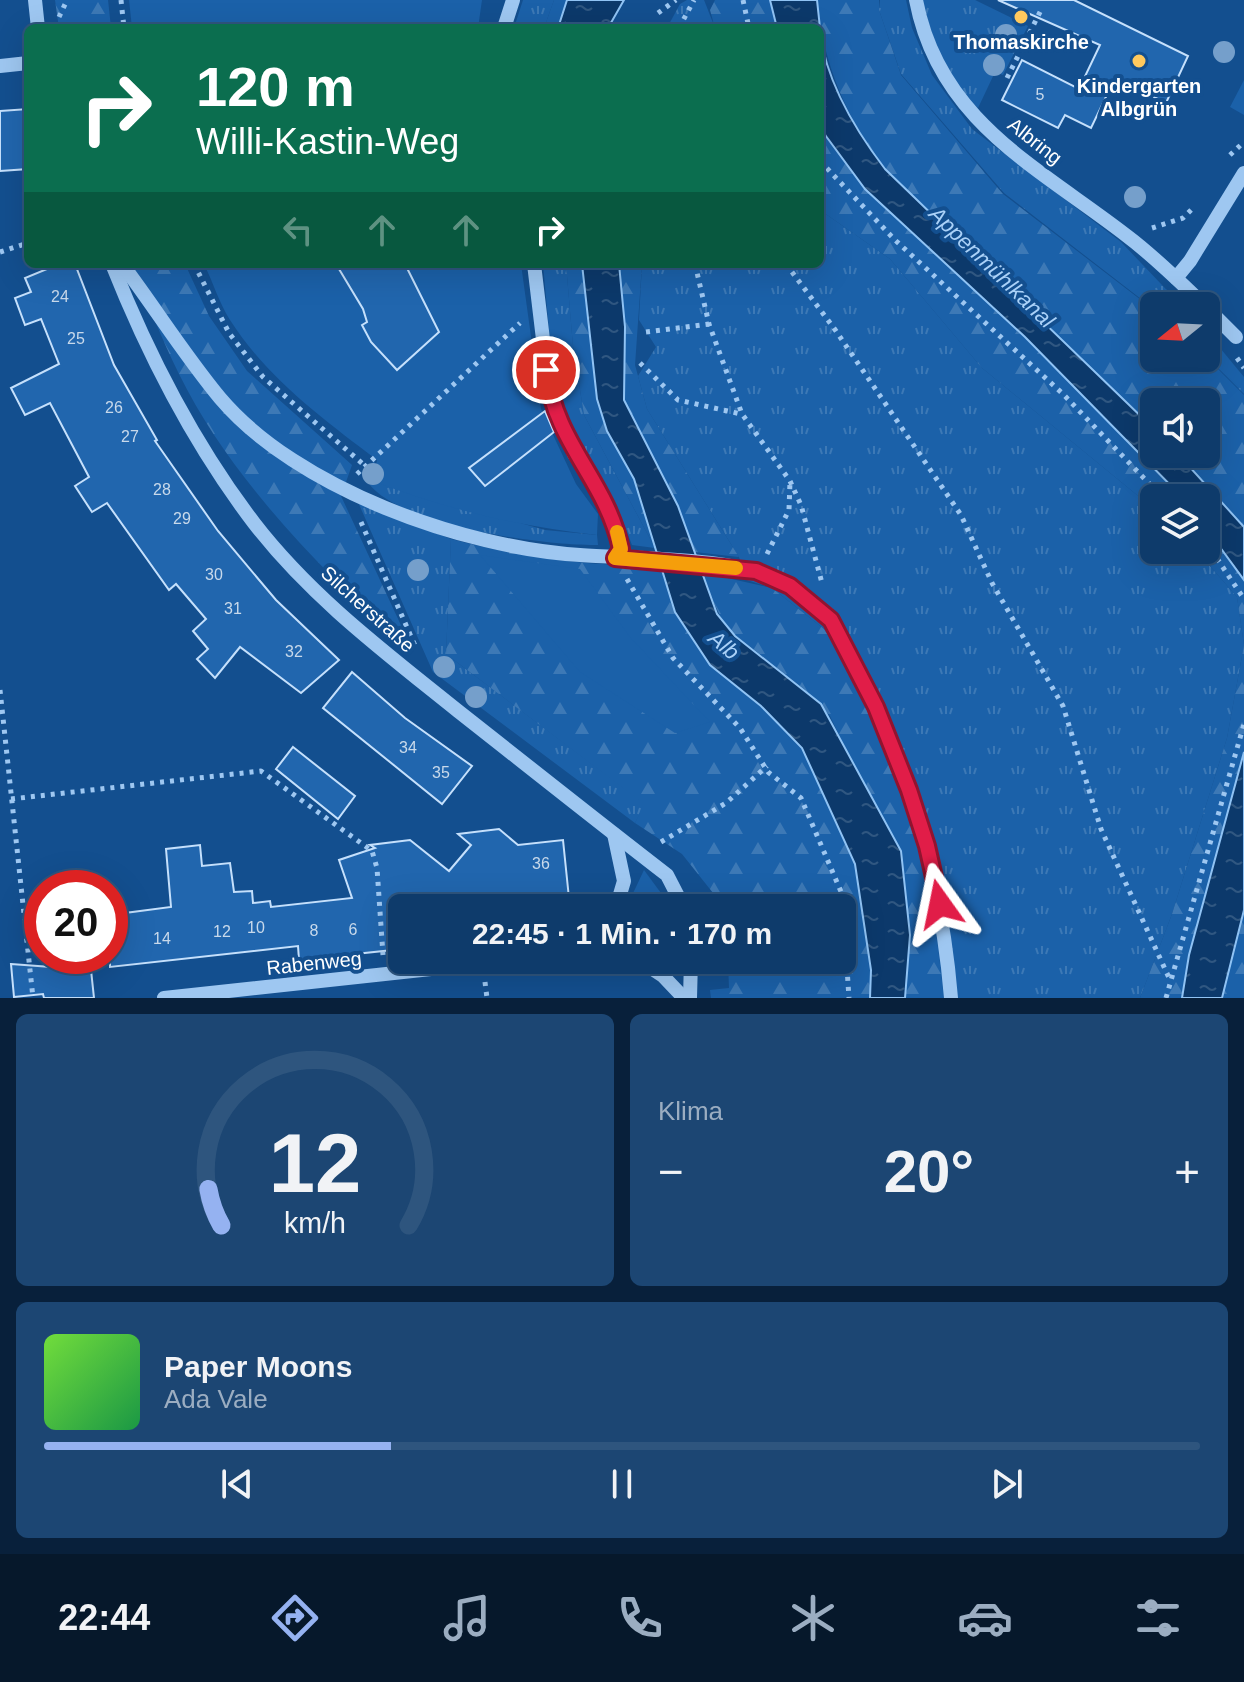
<!DOCTYPE html>
<html lang="de">
<head>
<meta charset="utf-8">
<style>
	body { margin:0; font-family:Arial,sans-serif; background:#1c4673; color:#f1f3f6; height:100vh; display:flex; flex-direction:column; font-size:30px; white-space:nowrap }
	* { box-sizing:border-box; margin:0 }
	p { font-size:26px; color:#9badc1 }
	.icon { flex:none; width:44px; height:44px; fill:none; stroke:currentColor; stroke-width:2; stroke-linecap:round; stroke-linejoin:round }
	.map { position:relative; height:998px; overflow:hidden }
	.drawer { display:flex; flex-direction:column; gap:16px; padding:16px; background:#08203b; flex:1 }
	.drawer>* { flex:none }
	.top-card { position:absolute; left:24px; top:24px; width:800px; height:244px; border-radius:12px; box-shadow:0 8px 32px #0002,0 0 0 2px #2e557e; background:#0b6e4f; color:#fff; overflow:hidden }
	.needle { width:52px; rotate:252deg }
	.controls { position:absolute; left:1140px; top:292px; display:grid; gap:16px }
	.controls a { display:grid; place-items:center; width:80px; height:80px; border-radius:12px; background:#0e3b6b; box-shadow:0 8px 32px #0002,0 0 0 2px #2e557e; font-size:40px }
	.speed { position:absolute; left:24px; top:870px; display:flex; gap:16px; font-size:40px; font-weight:700; text-align:center }
	.speed>* { display:grid; place-content:center; width:104px; height:104px; border-radius:50%; background:#0e3b6b; box-shadow:0 8px 32px #0002,0 0 0 2px #2e557e; line-height:1 }
	.speed .limit { border:12px solid #d22; background:#fff; color:#111 }
	.pin { position:absolute; display:grid; place-items:center; width:68px; height:68px; color:#fff; margin:-34px; border:4px solid #fff; border-radius:50%; box-shadow:0 2px 8px #0007 }
	.me { position:absolute; width:88px; margin:-44px; rotate:348deg; stroke-linejoin:round; filter:drop-shadow(0 0 6px #0008) }
	.turn { display:flex; align-items:center; gap:28px; height:168px; padding:0 40px; font-size:36px }
	.turn .icon { width:104px; height:104px; stroke-width:2.5 }
	.turn b { display:block; font-size:56px; line-height:68px }
	.lanes { display:flex; align-items:center; height:76px; padding:0 40px; background:#0003; justify-content:center; gap:40px; direction:ltr }
	.lanes .off { opacity:.35 }
	.big { font-size:60px; font-weight:700; line-height:1.1 }
	.drawer .tile { flex:1; display:flex; flex-direction:column; justify-content:center; gap:12px; min-width:0; padding:0 28px; border-radius:12px; background:#1c4673 }
	.drawer .dial { align-items:center; gap:0 }
	.dial svg { height:208px; overflow:visible; fill:none; stroke:#2e557e; stroke-width:7; stroke-linecap:round; text-anchor:middle }
	.dial text { fill:#f1f3f6; stroke:none }
	.song { display:flex; align-items:center; gap:24px }
	.cover { width:96px; height:96px; border-radius:12px; background:linear-gradient(135deg,hsl(100 70% 55%),hsl(140 70% 35%)) }
	.played { height:8px; border-radius:4px; background:linear-gradient(90deg,#95b2f1 30%,#2e557e 30%) }
	.keys { display:flex; justify-content:space-around; direction:ltr }
	.heat { display:flex; justify-content:space-between; align-items:center; font-size:44px; direction:ltr }
	.drawer .tiles { flex:1; display:grid; gap:16px; grid-template-columns:1fr 1fr }
	.tile:last-child { grid-column:span 2 }
	.trip { position:absolute; left:388px; top:894px; width:468px; height:80px; border-radius:12px; background:#0e3b6b; box-shadow:0 8px 32px #0002,0 0 0 2px #2e557e; font-weight:700; line-height:80px; text-align:center }
	.tabs { display:flex; height:128px; justify-content:space-around; align-items:center; background:#06182b; color:#9badc1 }
	.tabs .icon { width:56px; height:56px }
	.tabs .selected { color:#95b2f1 }
	.tabs b { font-size:36px; color:#f1f3f6 }
	.map>svg:first-child { display:block }
	.grass { fill:url(#grass-tufts) }
	.forest { fill:url(#forest-firs) }
	.green { fill:#1b61a9 }
	.water { fill:url(#water-ripples); stroke:#90c3f4; stroke-width:2 }
	.building { fill:#2166ae; stroke:#c5e0fc; stroke-width:2 }
	.lines { fill:none; stroke-linecap:round; stroke-linejoin:round }
	.path { stroke:#9ec7f1; stroke-width:5; stroke-dasharray:4 6; stroke-linecap:butt }
	.minor { stroke:#9ec7f1; stroke-width:14 }
	.tree { fill:#759fcb }
	.route-casing { stroke:#92132f; stroke-width:20 }
	.route { stroke:#e11d48; stroke-width:14 }
	.slow { stroke:#f59e0b; stroke-width:14 }
	.poi-dot { fill:#ffc95e; stroke:#134f8f; stroke-width:3 }
	.labels { text-anchor:middle; dominant-baseline:central; stroke-width:8; stroke-linejoin:round; paint-order:stroke }
	.number-label { font-size:16px; fill:#c8d9eb }
	.poi-label { font-size:20px; font-weight:bold; fill:#fff; stroke:#134f8f }
	.street-label { font-size:20px; fill:#fff; stroke:#134f8f }
	.water-label { font-size:22px; font-style:italic; fill:#aad1f8; stroke:#134f8f }
</style>
</head>
<body>
<div class="map">
<svg width="1244" height="998" viewBox="0 0 1244 998">
	<defs>
		<pattern id="grass-tufts" width="24" height="20" patternUnits="userSpaceOnUse" patternTransform="scale(2)"><rect width="24" height="20" fill="#1b61a9"/><path d="M3 7l-1-3M5 7V3M7 7l1-3M15 17l-1-3M17 17v-4M19 17l1-3" fill="none" stroke="#3d79b6"/></pattern>
		<pattern id="forest-firs" width="22" height="20" patternUnits="userSpaceOnUse" patternTransform="scale(2)"><rect width="22" height="20" fill="#1b61a9"/><path d="M5 1l3.5 6h-7zM16 11l3.5 6h-7z" fill="#3d79b6"/></pattern>
		<pattern id="water-ripples" width="26" height="14" patternUnits="userSpaceOnUse" patternTransform="scale(2)"><rect width="26" height="14" fill="#0c396b"/><path d="M2 4q2-2 4 0t4 0M15 11q2-2 4 0t4 0" fill="none" stroke="#305781"/></pattern>
	</defs>
	<rect width="100%" height="100%" fill="#134f8f"/>
	<g class="grass">
		<path d="M523 0H554L544 28H514Z"/>
		<path d="M687 0H704L715 28H667L680 4Z"/>
		<path d="M880 0H906L912 28 932 75 972 129 1121 242 1182 306H1154V309L1004 193 901 74 879 10Z"/>
		<path d="M922 0H975L1028 26 1003 75 995 72 978 108C946 80 933 39 922 0Z"/>
		<path d="M820 210 890 259 982 368 1154 509V550H1196L1237 597 1244 645 1227 738 1172 914 1140 998H944L933 906 869 706 824 629 772 588 747 580 739 557 647 409 638 376 656 347 639 320 642 264H820Z"/>
		<path d="M543 264H566L573 346 584 415 655 548 632 545 617 506 586 459 563 409 552 362Z"/>
		<path d="M1206 331 1244 377V394L1206 356Z"/>
		<path d="M375 458 373 481 545 530 597 535 598 545C546 546 391 526 365 478Z"/>
		<path d="M358 502 451 539 446 654 645 804 635 823 433 672Z"/>
	</g>
	<g class="forest">
		<path d="M55 0H108L111 28H59Z"/>
		<path d="M554 0H567L558 28H544Z"/>
		<path d="M715 0H770L777 28H715L710 10Z"/>
		<path d="M817 0H879V10L901 75 1003 194 1154 310V358L1206 357 1244 395V527L1178 454H1206V402H1154V429L885 170C847 119 823 64 817 0Z"/>
		<path d="M820 128 865 189 1025 337 1183 498H1154V509L982 368 890 259 820 210Z"/>
		<path d="M150 264H185L209 316 247 371 352 465 341 496 405 634 399 641C316 564 230 477 179 374 162 340 148 303 133 268Z"/>
		<path d="M566 264H582L597 399 607 431 634 479 655 548 584 415 573 346Z"/>
		<path d="M619 264H642L635 365 647 409 739 557 695 552 678 506 624 400 625 327Z"/>
		<path d="M1206 528 1244 580V752L1189 955 1182 998H1140L1172 914 1227 738 1244 645 1237 597 1196 550H1206Z"/>
		<path d="M451 539C496 551 540 559 587 563 612 566 636 562 661 569L675 612 710 665 761 706 802 748 855 864 871 970 870 998H711L710 990 729 988 728 960H842V908H725L682 854 635 823 644 804 446 654Z"/>
		<path d="M700 572 772 588 824 629 842 657 869 706 913 826 933 906 944 998H905L910 935 901 851 860 779 830 716 804 689 725 627Z"/>
		<path d="M1244 910V998H1222Z"/>
	</g>
	<g class="green">
		<path d="M129 0H482L478 28H132Z"/>
		<path d="M1244 80V115L1230 107Z"/>
		<path d="M204 264H521L541 409 576 484 598 514 597 535C520 527 446 509 373 481L377 460C323 419 267 378 230 320 219 303 213 282 204 264Z"/>
		<path d="M480 555 580 569 630 637 710 722 675 733 580 672Z"/>
		<path d="M644 870 672 908H626Z"/>
	</g>
	<g class="water">
		<path d="M567 0H624L608 28H558Z"/>
		<path d="M770 0H817L820 28H777Z"/>
		<path d="M820 32C826 81 856 131 885 169L1154 429V454H1178L1244 527V580L1206 528V498H1183L1025 337 865 189 820 128Z"/>
		<path d="M582 264H619L625 327 624 400 678 506 717 614 735 636 821 704 901 851 910 935 905 998H870L871 970 855 864 802 748 761 706 710 665 675 612 634 479 607 431 597 399Z"/>
		<path d="M1244 752V910L1222 998H1182L1189 955Z"/>
	</g>
	<g class="building">
		<path d="M998 0H1074L1188 56 1166 103 1115 78 1091 128 1065 115 1058 128 1002 100 1022 60 1079 89 1100 45Z"/>
		<path d="M28 109V169L0 171V111Z"/>
		<path d="M59 264H75L114 365 157 440 155 441 218 531 276 600 339 660 301 693 240 647 215 678 197 659 208 649 193 631 206 619 176 584 169 590 107 503 92 512 75 486 89 477 50 403 25 415 11 388 59 364 41 319 25 325 15 298 31 292 25 278Z"/>
		<path d="M336 264H405L439 332 397 370 371 342 362 325 367 322 363 309Z"/>
		<path d="M545 411 554 432 485 486 469 468Z"/>
		<path d="M352 672 405 718 472 766 442 804 323 708Z"/>
		<path d="M293 747 355 796 338 819 276 769Z"/>
		<path d="M499 829 518 845 563 840 570 908H402V949L299 960 298 946 110 967V915L171 907 166 849 200 845 202 866 230 863 234 892 252 891 253 903 270 901 271 907 352 898 339 860 375 848 370 845 410 840 449 871 471 845 458 834Z"/>
		<path d="M11 964 91 970 94 998H44L43 994 14 997Z"/>
	</g>
	<g class="lines">
		<g class="path">
			<path d="M121 0 124 28"/>
			<path d="M743 0 749 28"/>
			<path d="M658 13 676 0"/>
			<path d="M59 17 67 0"/>
			<path d="M679 28 694 0"/>
			<path d="M1007 78 1041 10"/>
			<path d="M1230 155 1244 142"/>
			<path d="M820 161 895 240 1063 394 1163 498"/>
			<path d="M1152 228 1183 218 1195 206"/>
			<path d="M0 252 28 243"/>
			<path d="M194 264 229 333 263 377 364 465"/>
			<path d="M695 264 709 324 742 414 790 481 801 505 822 583"/>
			<path d="M786 264 836 331 961 515 992 583 1063 706 1101 829 1170 980"/>
			<path d="M646 332 709 324"/>
			<path d="M1237 358 1244 368"/>
			<path d="M640 363 678 400 741 414"/>
			<path d="M357 474 520 323"/>
			<path d="M361 522 416 648"/>
			<path d="M1206 542 1244 599"/>
			<path d="M767 554 789 510 790 482"/>
			<path d="M627 579 673 658 740 728 768 772 801 798 842 894 849 998"/>
			<path d="M0 690 33 998"/>
			<path d="M11 799 261 771 372 851 377 868 383 955"/>
			<path d="M661 842 726 803 767 766"/>
			<path d="M485 982 487 998"/>
			<path d="M1166 998 1244 724"/>
		</g>
		<g class="minor">
			<path d="M35 0 38 28"/>
			<path d="M916 0C939 121 1038 167 1127 236 1155 257 1180 282 1205 306"/>
			<path d="M504 28 513 0"/>
			<path d="M0 66 28 63"/>
			<path d="M112 264C149 357 193 443 254 523 311 597 386 653 458 711 528 766 597 821 667 875L684 908"/>
			<path d="M117 264 125 268C157 311 186 357 220 398 297 489 464 548 580 555 637 559 739 556 787 584 801 593 820 607 830 619 844 636 853 660 862 679 912 780 942 886 951 998"/>
			<path d="M534 264 550 398 574 454 610 509 621 549 615 558"/>
			<path d="M1176 278 1190 261 1244 173"/>
			<path d="M1206 307 1236 337"/>
			<path d="M614 834 624 881 616 908"/>
			<path d="M639 960 663 976 684 998"/>
			<path d="M164 998 515 960"/>
			<path d="M690 998 691 960"/>
		</g>
	</g>
	<g class="tree">
		<circle cx="1006" cy="35" r="11"/>
		<circle cx="1224" cy="52" r="11"/>
		<circle cx="994" cy="65" r="11"/>
		<circle cx="1135" cy="197" r="11"/>
		<circle cx="373" cy="474" r="11"/>
		<circle cx="418" cy="570" r="11"/>
		<circle cx="444" cy="667" r="11"/>
		<circle cx="476" cy="697" r="11"/>
	</g>
	<g class="lines">
		<g class="route-casing">
			<path id="route" d="M546 370C556 446 606 479 621 549L615 558 756 571 790 586 831 620 876 707 909 790 927 846 940 904"/>
		</g>
		<use href="#route" class="route"/>
		<path class="slow" d="M617 532 621 549 615 558 736 568"/>
	</g>
	<g class="poi-dot">
		<circle cx="1021" cy="17" r="8"/>
		<circle cx="1139" cy="61" r="8"/>
	</g>
	<g class="labels">
		<g class="number-label">
			<text x="1040" y="94">5</text>
			<text x="60" y="296">24</text>
			<text x="76" y="338">25</text>
			<text x="114" y="407">26</text>
			<text x="130" y="436">27</text>
			<text x="162" y="489">28</text>
			<text x="182" y="518">29</text>
			<text x="214" y="574">30</text>
			<text x="233" y="608">31</text>
			<text x="294" y="651">32</text>
			<text x="408" y="747">34</text>
			<text x="441" y="772">35</text>
			<text x="541" y="863">36</text>
			<text x="256" y="927">10</text>
			<text x="353" y="929">6</text>
			<text x="314" y="930">8</text>
			<text x="222" y="931">12</text>
			<text x="162" y="938">14</text>
		</g>
		<g class="poi-label">
			<text x="1021" y="42">Thomaskirche</text>
			<text x="1139" y="86">Kindergarten<tspan x="1139" dy="23">Albgrün</tspan></text>
		</g>
		<g class="street-label">
			<text transform="translate(1035 141) rotate(38)">Albring</text>
			<text transform="translate(368 609) rotate(42)">Silcherstraße</text>
			<text transform="translate(314 963) rotate(-6)">Rabenweg</text>
		</g>
		<g class="water-label">
			<text transform="translate(992 267) rotate(44)">Appenmühlkanal</text>
			<text transform="translate(724 645) rotate(40)">Alb</text>
		</g>
	</g>
</svg>
<div class="controls">
<a><svg class="needle" viewBox="-14 -14 28 28"><path d="M0-13l5 13h-10z" fill="#e53935"/><path d="M0 13l5-13h-10z" fill="#9badc1"/></svg></a>
<a><svg class="icon" aria-label="sound" viewBox="0 0 24 24"><path d="M4 9h4l5-4v14l-5-4H4zM17 9q2 3 0 6"/></svg></a>
<a><svg class="icon" aria-label="layers" viewBox="0 0 24 24"><path d="M12 4l9 5-9 5-9-5zM3 14l9 5 9-5"/></svg></a>
</div>
<div class="speed"><div class="limit">20</div></div>
<div class="pin" style="left:546px;top:370px;background:#d93025"><svg class="icon" aria-label="arrive" viewBox="0 0 24 24"><path d="M6 21V4h12l-3 4 3 4H6"/></svg></div>
<svg class="me" style="left:940px;top:904px" viewBox="-20 -20 40 40"><path d="M0-17L14 15 0 8-14 15z" fill="#e11d48" stroke="#fff" stroke-width="4"/></svg>
<div class="trip">22:45 · 1 Min. · 170 m</div>
<div class="top-card">
<div class="turn"><svg class="icon" aria-label="right" viewBox="0 0 24 24"><path d="M7 20v-9h11M14 6l5 5-5 5"/></svg><div><b>120 m</b>Willi-Kastin-Weg</div></div>
<div class="lanes"><svg class="icon off" aria-label="left" viewBox="0 0 24 24"><path d="M17 20v-9H6M10 6l-5 5 5 5"/></svg><svg class="icon off" aria-label="ahead" viewBox="0 0 24 24"><path d="M12 20V5M6 11l6-6 6 6"/></svg><svg class="icon off" aria-label="ahead" viewBox="0 0 24 24"><path d="M12 20V5M6 11l6-6 6 6"/></svg><svg class="icon" aria-label="right" viewBox="0 0 24 24"><path d="M7 20v-9h11M14 6l5 5-5 5"/></svg></div>
</div>
</div>
<section class="drawer">
<div class="tiles">
<div class="tile dial"><svg viewBox="0 0 100 80">
<path d="M14 69A42 42 0 1 1 86 69"/>
<path d="M14 69A42 42 0 0 1 9 55" stroke="#95b2f1"/>
<text x="50" y="56" font-size="32" font-weight="700">12</text>
<text x="50" y="72" font-size="11">km/h</text>
</svg></div>
<div class="tile"><p>Klima</p>
<div class="heat"><a>−</a><b class="big">20°</b><a>+</a></div>
</div>
<div class="tile">
<div class="song"><i class="cover"></i><div><b>Paper Moons</b><p>Ada Vale</p></div></div>
<div class="played"></div>
<div class="keys"><svg class="icon" aria-label="previous" viewBox="0 0 24 24"><path d="M18 5L8 12l10 7zM5 5v14"/></svg><svg class="icon" aria-label="pause" viewBox="0 0 24 24"><path d="M8 5v14M16 5v14"/></svg><svg class="icon" aria-label="next" viewBox="0 0 24 24"><path d="M6 5l10 7-10 7zM19 5v14"/></svg></div>
</div>
</div>
</section>
<nav class="tabs">
<b>22:44</b>
<svg class="icon selected" aria-label="directions" viewBox="0 0 24 24"><path d="M12 3l9 9-9 9-9-9zM9 14v-3h6M13 9l2 2-2 2"/></svg>
<svg class="icon" aria-label="music" viewBox="0 0 24 24"><path d="M9 18V5l10-2v13"/><circle cx="6" cy="18" r="3"/><circle cx="16" cy="16" r="3"/></svg>
<svg class="icon" aria-label="phone" viewBox="0 0 24 24"><path d="M5 4h4l2 5-3 2q2 4 5 5l2-3 5 2v4C11 20 4 13 5 4z"/></svg>
<svg class="icon" aria-label="climate" viewBox="0 0 24 24"><path d="M12 3v18M4 7l16 10M4 17L20 7"/></svg>
<svg class="icon" aria-label="car" viewBox="0 0 24 24"><path d="M5 17H2v-5l4-1 3-4h7l3 4 3 1v5h-3M9 17h6M6 11h13"/><circle cx="7" cy="17" r="2"/><circle cx="17" cy="17" r="2"/></svg>
<svg class="icon" aria-label="filters" viewBox="0 0 24 24"><path d="M4 7h16M4 17h16"/><circle cx="9" cy="7" r="2"/><circle cx="15" cy="17" r="2"/></svg>
</nav>
</body>
</html>
